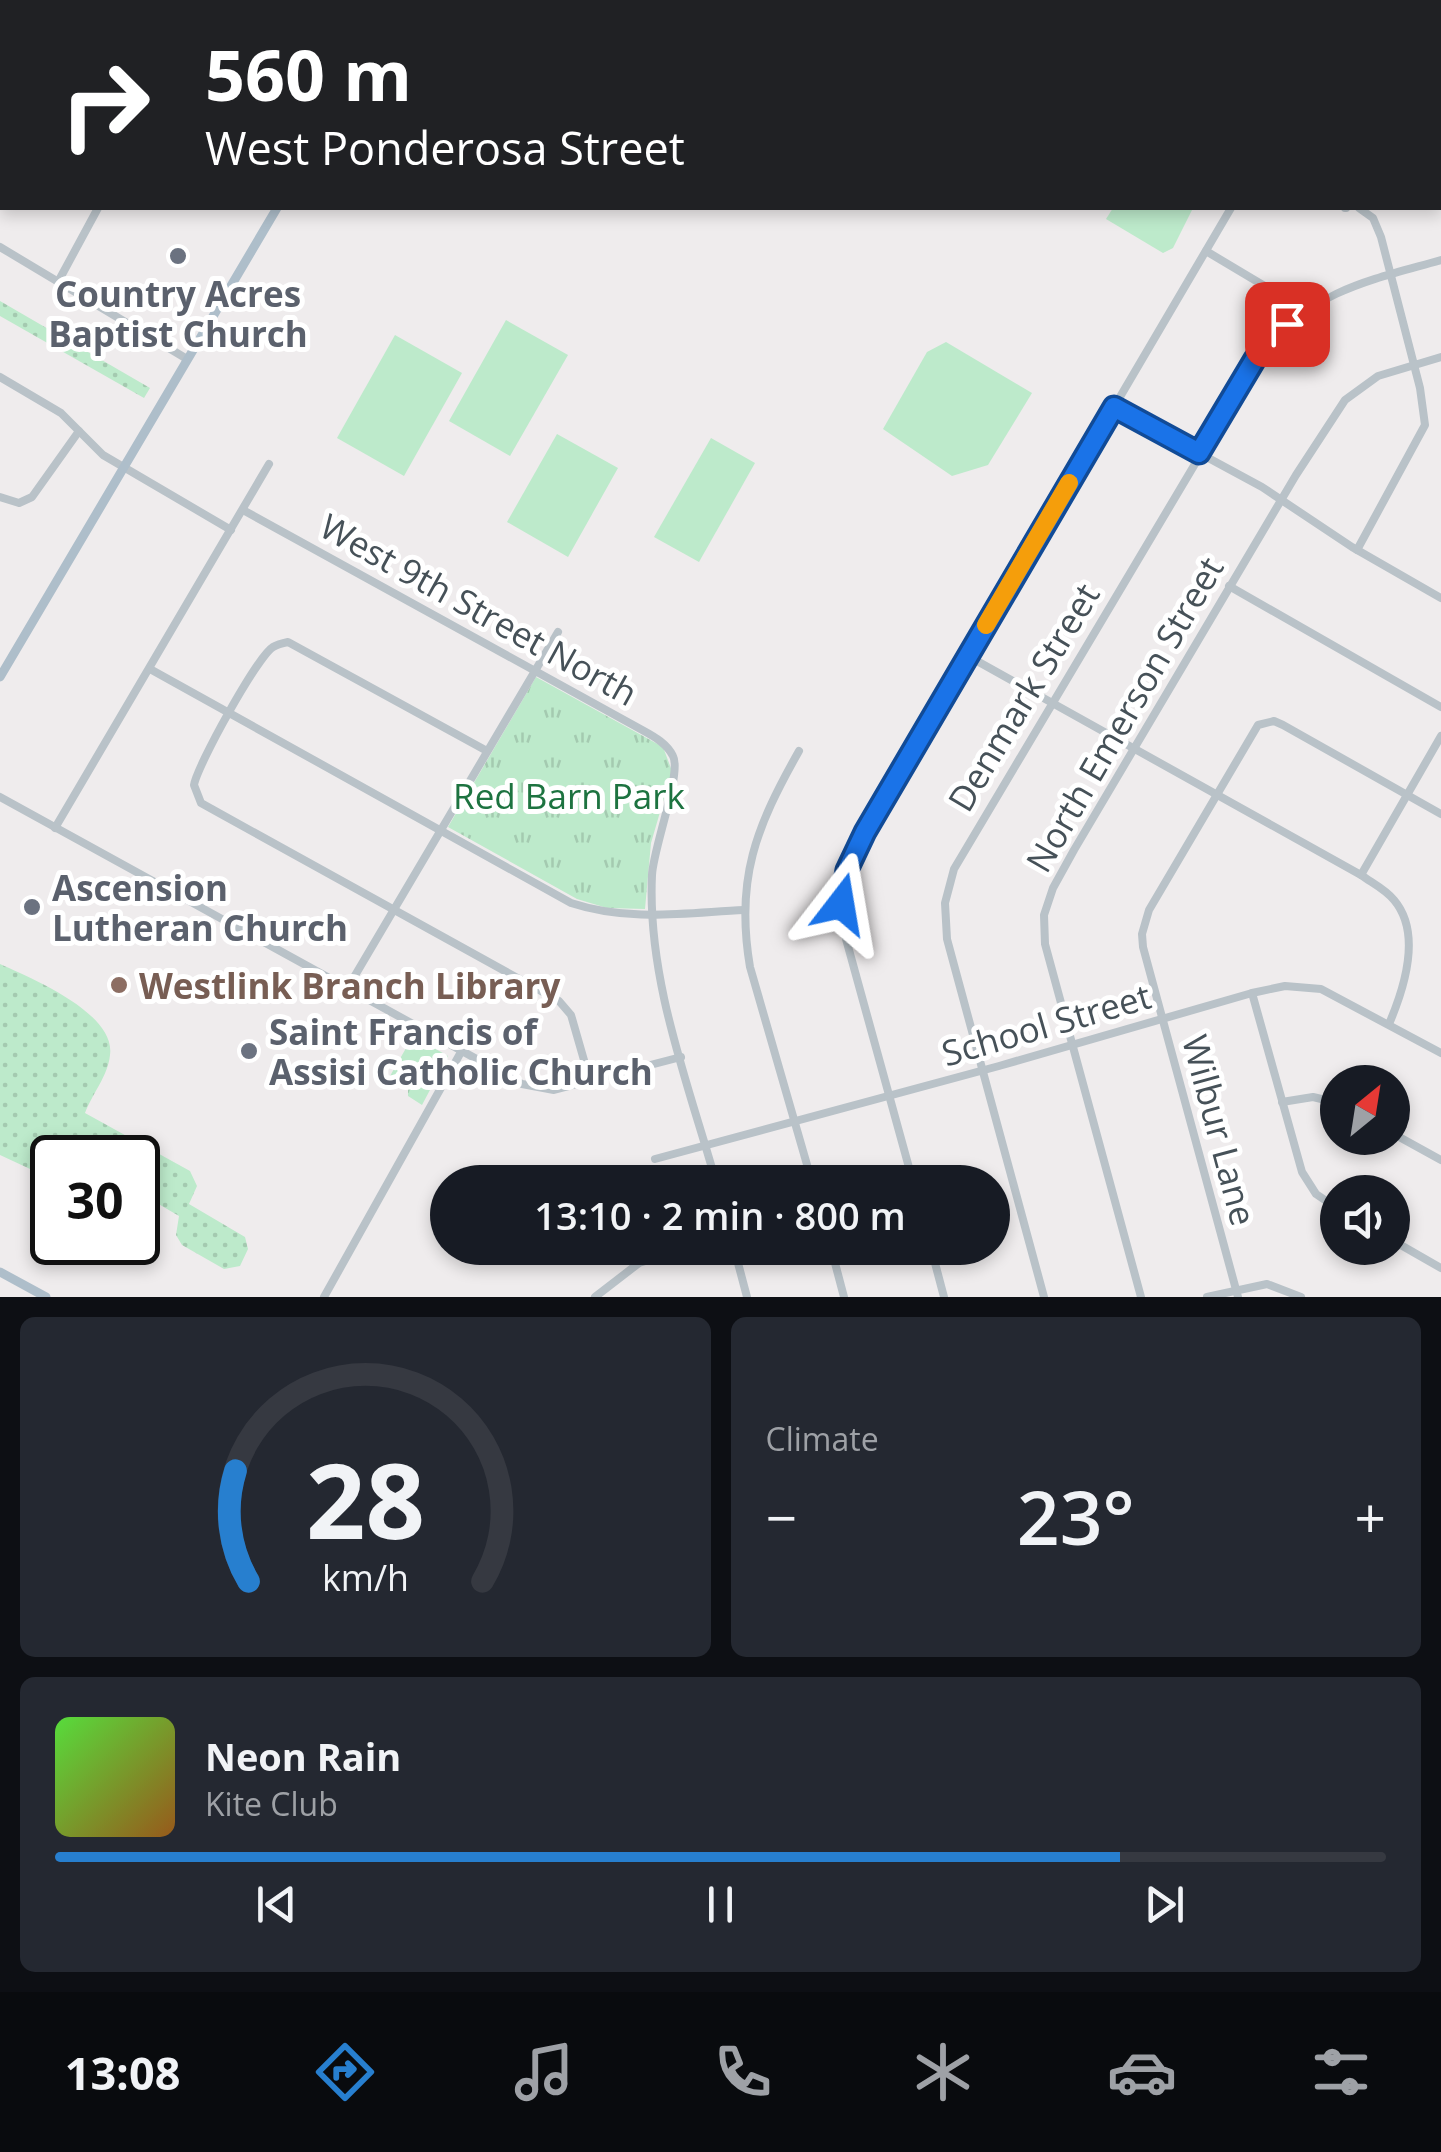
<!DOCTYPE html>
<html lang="en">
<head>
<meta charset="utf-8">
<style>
	body { margin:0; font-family:"Open Sans",sans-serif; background:#242831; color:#f1f3f6; height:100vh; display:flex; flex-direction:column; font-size:38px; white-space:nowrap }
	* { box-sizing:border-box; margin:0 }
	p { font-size:32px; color:#9ea1a6 }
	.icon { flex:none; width:55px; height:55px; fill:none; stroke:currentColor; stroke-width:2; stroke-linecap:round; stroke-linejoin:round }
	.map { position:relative; height:1297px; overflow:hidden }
	.sheet { display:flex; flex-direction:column; gap:20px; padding:20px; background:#0d0f14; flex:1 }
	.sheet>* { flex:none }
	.guide { position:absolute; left:0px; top:0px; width:1442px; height:210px; box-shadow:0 5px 15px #0003; background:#202124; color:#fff; overflow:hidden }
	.needle { width:65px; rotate:30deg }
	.tools { position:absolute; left:1320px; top:1065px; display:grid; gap:20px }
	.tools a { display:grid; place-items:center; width:90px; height:90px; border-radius:50%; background:#171b24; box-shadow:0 5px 15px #0003; font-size:50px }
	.speed { position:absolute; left:30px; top:1135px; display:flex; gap:20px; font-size:50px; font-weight:700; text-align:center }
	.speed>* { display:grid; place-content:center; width:130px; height:130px; border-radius:50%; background:#171b24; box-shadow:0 5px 15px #0003; line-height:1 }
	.speed .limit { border:5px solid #111; border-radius:15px; background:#fff; color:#111 }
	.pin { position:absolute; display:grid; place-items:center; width:85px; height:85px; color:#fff; margin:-42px; border-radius:20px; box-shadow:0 5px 15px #0006 }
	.me { position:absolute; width:110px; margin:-55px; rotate:14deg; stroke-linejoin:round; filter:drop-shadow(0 0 8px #0008) }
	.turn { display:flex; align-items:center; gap:35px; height:210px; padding:0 40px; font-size:45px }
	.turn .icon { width:130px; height:130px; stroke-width:2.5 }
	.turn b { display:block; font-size:70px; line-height:85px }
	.big { font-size:75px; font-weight:600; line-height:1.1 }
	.sheet .tile { flex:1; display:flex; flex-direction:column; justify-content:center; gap:15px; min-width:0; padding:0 35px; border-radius:15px; background:#242831 }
	.sheet .dial { align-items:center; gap:0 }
	.dial svg { height:260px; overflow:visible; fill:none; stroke:#363941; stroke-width:7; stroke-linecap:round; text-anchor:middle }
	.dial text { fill:#f1f3f6; stroke:none }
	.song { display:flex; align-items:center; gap:30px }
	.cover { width:120px; height:120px; border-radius:15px; background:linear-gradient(135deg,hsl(110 70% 55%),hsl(30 70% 35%)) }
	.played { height:10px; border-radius:5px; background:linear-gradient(90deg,#277fcf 80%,#363941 80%) }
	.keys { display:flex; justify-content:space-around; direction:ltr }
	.heat { display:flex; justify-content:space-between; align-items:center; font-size:55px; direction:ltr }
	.sheet .tiles { flex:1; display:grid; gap:20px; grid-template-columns:1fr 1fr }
	.tile:last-child { grid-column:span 2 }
	.trip { position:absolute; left:430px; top:1165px; width:580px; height:100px; border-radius:50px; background:#171b24; box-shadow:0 5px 15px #0003; font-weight:600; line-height:100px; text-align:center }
	.menu { display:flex; height:160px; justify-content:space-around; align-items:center; background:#090b0e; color:#9ea1a6 }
	.menu .icon { width:70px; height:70px }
	.menu .active { color:#277fcf }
	.menu b { font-size:45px; color:#f1f3f6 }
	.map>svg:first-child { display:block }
	.grass { fill:url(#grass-dots) }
	.park { fill:url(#park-tufts) }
	.pitch { fill:#bdeacb }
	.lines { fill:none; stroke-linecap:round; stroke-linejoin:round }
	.minor { stroke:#b9c2c8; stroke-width:8 }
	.major { stroke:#aebeca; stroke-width:9 }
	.route-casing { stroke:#114b97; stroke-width:25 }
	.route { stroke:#1a73e8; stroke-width:18 }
	.slow { stroke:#f59e0b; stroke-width:18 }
	.worship-dot { fill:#6b7280; stroke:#fff; stroke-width:4 }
	.education-dot { fill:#8d6e63; stroke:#fff; stroke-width:4 }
	.labels { text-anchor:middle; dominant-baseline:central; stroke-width:10; stroke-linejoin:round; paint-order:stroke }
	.worship-label { font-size:35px; font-weight:bold; fill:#5b616d; stroke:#fff; text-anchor:start }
	.street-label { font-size:35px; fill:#465158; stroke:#fff }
	.park-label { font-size:35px; fill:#1d7340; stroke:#fff }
	.education-label { font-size:35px; font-weight:bold; fill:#785e54; stroke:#fff; text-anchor:start }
</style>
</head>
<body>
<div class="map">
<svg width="1441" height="1297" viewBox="0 0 1441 1297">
	<defs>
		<pattern id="grass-dots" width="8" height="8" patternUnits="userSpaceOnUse" patternTransform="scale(2.5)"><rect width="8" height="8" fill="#bdeacb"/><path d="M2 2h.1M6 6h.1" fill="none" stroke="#a4cab0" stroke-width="1.8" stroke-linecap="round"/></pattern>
		<pattern id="park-tufts" width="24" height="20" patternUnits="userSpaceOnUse" patternTransform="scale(2.5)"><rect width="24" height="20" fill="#bdeacb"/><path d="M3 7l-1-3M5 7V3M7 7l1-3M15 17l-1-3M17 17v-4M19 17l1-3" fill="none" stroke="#a4cab0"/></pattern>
	</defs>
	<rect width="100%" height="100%" fill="#efeced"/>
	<g class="grass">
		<path d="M0 301 150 388 144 398 0 316Z"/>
		<path d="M0 964C31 978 116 1013 110 1055 108 1076 92 1094 85 1113L190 1171 197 1186 189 1204 245 1237 248 1249 240 1266 224 1269 182 1245 176 1235 179 1216 138 1192V1158H52V1175H43L0 1155Z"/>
	</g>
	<g class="park">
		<path d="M536 677 663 747 672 771 651 843 645 909 607 908 577 899 448 827Z"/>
		<path d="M413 1036 448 1056 422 1105 408 1096V1086L390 1076Z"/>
	</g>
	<g class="pitch">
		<path d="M1113 208H1193L1173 248 1163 253 1106 219Z"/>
		<path d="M506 320 568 355 510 456 449 421Z"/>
		<path d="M395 335 462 373 404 476 337 438Z"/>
		<path d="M946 342 1032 393 988 465 952 476 883 429 927 352Z"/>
		<path d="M557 434 618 468 568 557 507 522Z"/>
		<path d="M711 438 755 463 699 562 654 537Z"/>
	</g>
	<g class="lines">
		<g class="minor">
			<path d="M119 0 123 2"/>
			<path d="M304 0 307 2"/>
			<path d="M1126 0 1131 2"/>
			<path d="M22 2V0"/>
			<path d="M1406 2 1408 0"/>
			<path d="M1440 100 1441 101"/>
			<path d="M1440 180H1441"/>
			<path d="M1345 208H1346"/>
			<path d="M0 247 187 359"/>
			<path d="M1206 251 1273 291 1297 315"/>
			<path d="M58 282 98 208"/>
			<path d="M0 377 61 413 103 455 231 530"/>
			<path d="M1114 407 1262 487 1352 547 1441 598"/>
			<path d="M0 497 19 503 32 497 79 431"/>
			<path d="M243 510 644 731C655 737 667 744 673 756 682 773 653 849 652 875 647 979 688 1083 716 1182"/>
			<path d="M1357 550 1425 425 1420 388 1381 237 1373 218 1359 208"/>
			<path d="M1229 586 1441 707"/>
			<path d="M968 656 1361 875C1372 883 1385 889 1394 900 1422 933 1404 989 1389 1024"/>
			<path d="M150 669 571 903C629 922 684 913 744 910"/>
			<path d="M487 751 288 642C283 643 278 644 273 647 257 657 197 766 194 785L201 803 219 813 559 1001 571 1015 590 1081"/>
			<path d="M799 751C756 827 735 879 750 967L812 1182"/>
			<path d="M0 797 522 1084 554 1090 681 1057"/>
			<path d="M55 828 269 464"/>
			<path d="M1361 875 1441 736"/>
			<path d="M347 989 558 632"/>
			<path d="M1252 993 1302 1172 1316 1194 1338 1209"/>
			<path d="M1282 1102 1313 1097 1338 1103"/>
			<path d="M1392 1133 1441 1160"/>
			<path d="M655 1159 999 1066 1252 993 1285 986 1321 989 1441 1053"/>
			<path d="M913 1182 846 939C838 899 846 868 865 831L1231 208"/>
			<path d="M1392 1240 1441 1268"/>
			<path d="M734 1248 747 1297"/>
			<path d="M831 1248 844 1297"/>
			<path d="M931 1248 944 1297"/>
			<path d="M324 1297 461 1052"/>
			<path d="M595 1297 639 1263 687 1248"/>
			<path d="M1044 1297 947 939 945 903 954 869 1264 348C1319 289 1367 281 1441 260"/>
			<path d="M1141 1297 1045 944 1044 915 1053 888 1074 850 1296 475 1345 400 1378 376 1441 357"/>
			<path d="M1207 1297 1267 1284 1301 1297"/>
			<path d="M1238 1297 1143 947 1142 934 1149 910 1258 725 1274 721 1283 725 1441 814"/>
		</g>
		<g class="major">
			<path d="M398 2 400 0"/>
			<path d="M0 677 277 208"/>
			<path d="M0 1272 46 1297"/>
		</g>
	</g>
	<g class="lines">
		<g class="route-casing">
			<path id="route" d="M841 904 847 870 865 832 1114 407 1199 453 1255 359 1287 324"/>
		</g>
		<use href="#route" class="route"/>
		<path class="slow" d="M986 625 1069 483"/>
	</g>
	<g class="worship-dot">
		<circle cx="178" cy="256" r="10"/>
		<circle cx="32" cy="907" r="10"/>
		<circle cx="249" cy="1051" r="10"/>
	</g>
	<circle class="education-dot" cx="119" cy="985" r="10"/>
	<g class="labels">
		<g class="worship-label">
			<text x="178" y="293" text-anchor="middle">Country Acres<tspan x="178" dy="40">Baptist Church</tspan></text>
			<text x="52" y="887">Ascension<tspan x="52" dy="40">Lutheran Church</tspan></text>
			<text x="269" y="1031">Saint Francis of<tspan x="269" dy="40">Assisi Catholic Church</tspan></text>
		</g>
		<g class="street-label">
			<text transform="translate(479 609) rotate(29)">West 9th Street North</text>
			<text transform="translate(1023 697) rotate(-59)">Denmark Street</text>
			<text transform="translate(1124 714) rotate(-60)">North Emerson Street</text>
			<text transform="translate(1046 1024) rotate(-16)">School Street</text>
			<text transform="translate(1220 1130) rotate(75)">Wilbur Lane</text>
		</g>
		<g class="park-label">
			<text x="569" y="795">Red Barn Park</text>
		</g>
		<g class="education-label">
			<text x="139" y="985">Westlink Branch Library</text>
		</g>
	</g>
</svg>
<div class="tools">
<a><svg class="needle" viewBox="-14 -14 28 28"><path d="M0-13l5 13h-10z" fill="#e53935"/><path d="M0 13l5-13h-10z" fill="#9ea1a6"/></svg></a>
<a><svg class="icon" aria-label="sound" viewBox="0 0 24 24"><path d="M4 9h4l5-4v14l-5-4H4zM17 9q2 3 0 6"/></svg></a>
</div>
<div class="speed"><div class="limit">30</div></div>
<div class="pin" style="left:1287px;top:324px;background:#d93025"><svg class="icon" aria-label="arrive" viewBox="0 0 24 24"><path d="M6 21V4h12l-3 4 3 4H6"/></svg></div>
<svg class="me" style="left:841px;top:904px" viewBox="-20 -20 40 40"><path d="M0-17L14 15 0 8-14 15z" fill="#1a73e8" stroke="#fff" stroke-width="4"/></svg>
<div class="trip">13:10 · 2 min · 800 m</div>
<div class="guide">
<div class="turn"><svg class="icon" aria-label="right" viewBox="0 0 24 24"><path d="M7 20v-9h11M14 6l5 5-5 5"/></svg><div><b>560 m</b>West Ponderosa Street</div></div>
</div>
</div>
<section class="sheet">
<div class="tiles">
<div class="tile dial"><svg viewBox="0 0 100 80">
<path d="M14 69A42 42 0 1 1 86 69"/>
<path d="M14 69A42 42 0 0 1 10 35" stroke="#277fcf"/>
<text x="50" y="56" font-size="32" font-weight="700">28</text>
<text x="50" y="72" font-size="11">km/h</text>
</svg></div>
<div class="tile"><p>Climate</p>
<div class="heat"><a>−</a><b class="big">23°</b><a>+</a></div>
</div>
<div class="tile">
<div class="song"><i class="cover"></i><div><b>Neon Rain</b><p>Kite Club</p></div></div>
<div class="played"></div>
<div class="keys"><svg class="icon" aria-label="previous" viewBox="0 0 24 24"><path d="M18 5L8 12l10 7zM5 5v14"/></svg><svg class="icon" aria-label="pause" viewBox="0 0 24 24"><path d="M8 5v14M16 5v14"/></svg><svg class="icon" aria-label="next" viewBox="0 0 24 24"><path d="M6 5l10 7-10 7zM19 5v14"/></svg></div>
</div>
</div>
</section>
<nav class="menu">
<b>13:08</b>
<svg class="icon active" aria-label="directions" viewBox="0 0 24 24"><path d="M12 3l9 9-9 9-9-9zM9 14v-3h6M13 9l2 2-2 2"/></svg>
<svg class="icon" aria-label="music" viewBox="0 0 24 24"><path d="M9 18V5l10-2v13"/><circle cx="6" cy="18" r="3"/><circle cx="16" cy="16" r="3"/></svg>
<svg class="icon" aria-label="phone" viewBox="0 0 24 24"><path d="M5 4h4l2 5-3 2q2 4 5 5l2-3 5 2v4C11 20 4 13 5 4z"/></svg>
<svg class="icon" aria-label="climate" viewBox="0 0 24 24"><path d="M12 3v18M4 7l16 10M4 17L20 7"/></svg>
<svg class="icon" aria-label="car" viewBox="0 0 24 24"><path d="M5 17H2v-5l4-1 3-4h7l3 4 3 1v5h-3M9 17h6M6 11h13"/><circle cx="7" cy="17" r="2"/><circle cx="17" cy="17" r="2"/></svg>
<svg class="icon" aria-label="filters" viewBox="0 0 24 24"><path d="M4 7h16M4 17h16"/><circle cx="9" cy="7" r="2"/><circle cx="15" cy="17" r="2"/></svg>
</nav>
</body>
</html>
